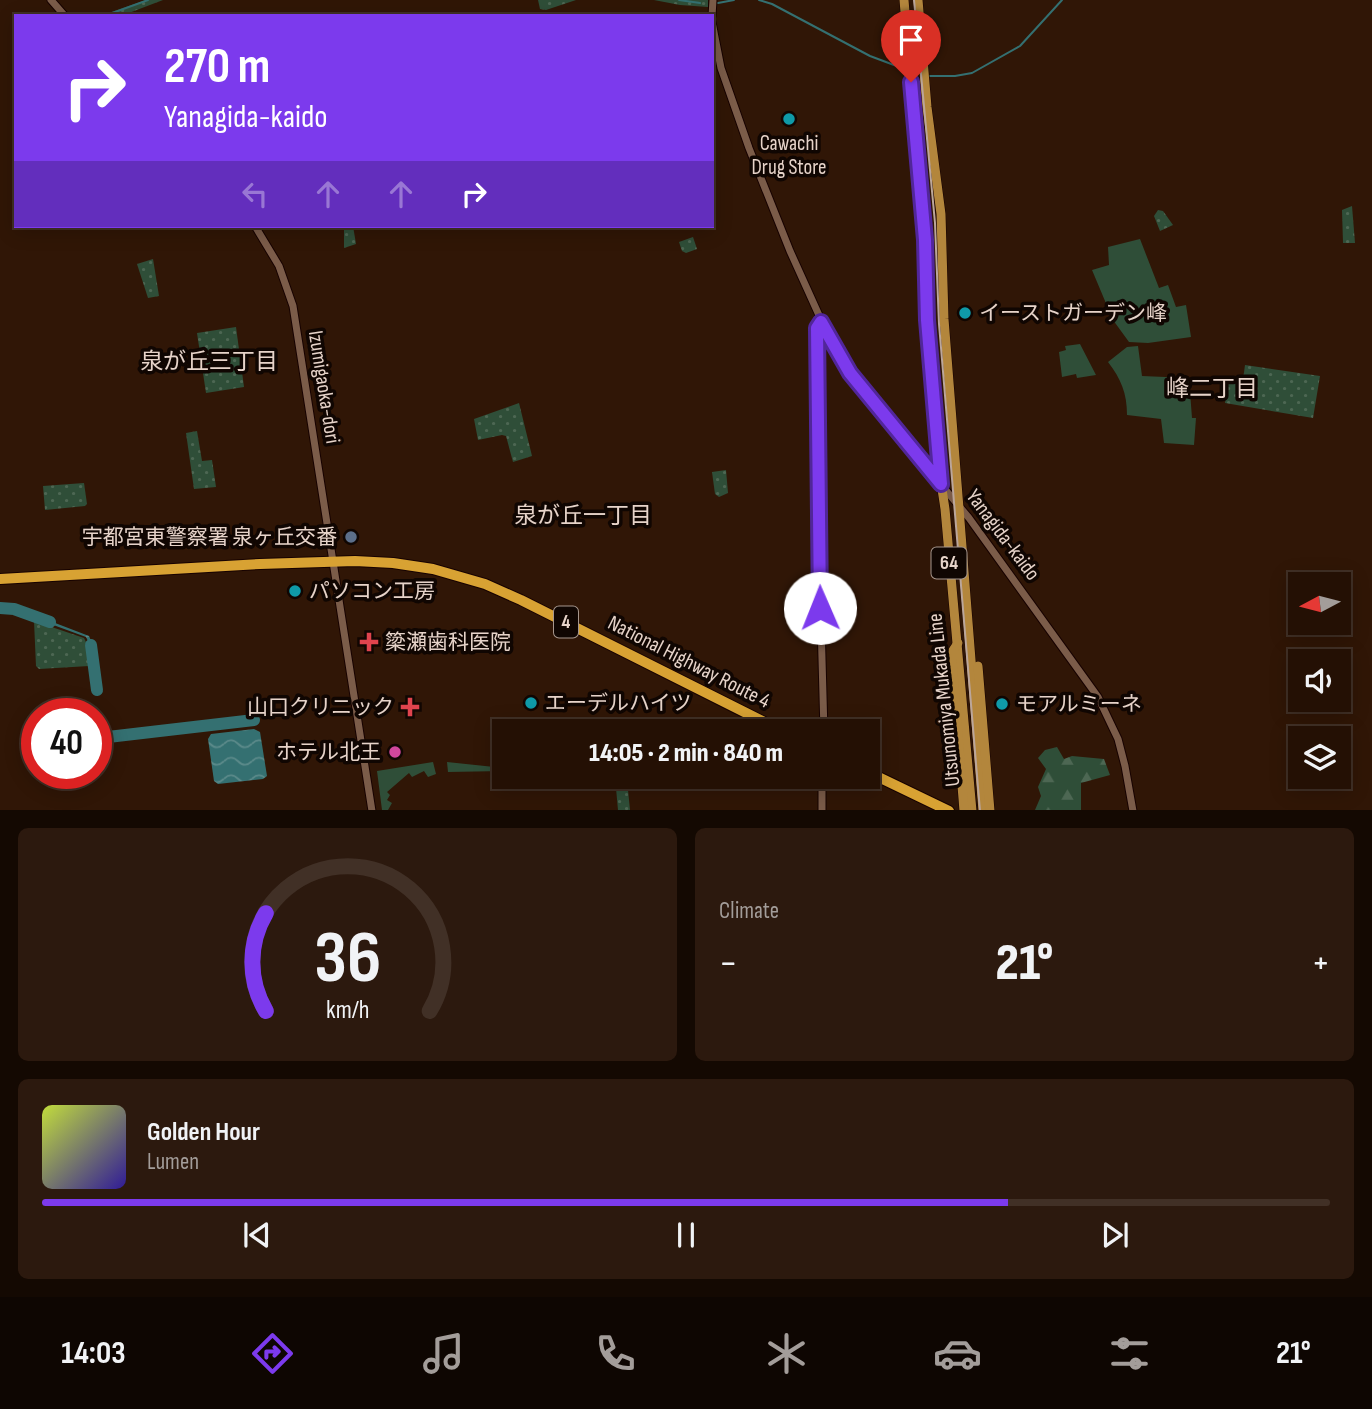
<!DOCTYPE html>
<html lang="en">
<head>
<meta charset="utf-8">
<style>
	body { margin:0; font-family:"Sofia Sans Condensed","Noto Sans JP",sans-serif; background:#2c190e; color:#f1f3f6; height:100vh; display:flex; flex-direction:column; font-size:26px; white-space:nowrap }
	* { box-sizing:border-box; margin:0 }
	p { font-size:23px; color:#a39d9a }
	.icon { flex:none; width:38px; height:38px; fill:none; stroke:currentColor; stroke-width:2; stroke-linecap:round; stroke-linejoin:round }
	.map { position:relative; height:810px; overflow:hidden }
	.sheet { display:flex; flex-direction:column; gap:18px; padding:18px; background:#140902; flex:1 }
	.sheet>* { flex:none }
	.top-card { position:absolute; left:14px; top:14px; width:700px; height:214px; border-radius:0px; box-shadow:0 4px 18px #0003,0 0 0 2px #413026; background:#7c3aed; color:#fff; overflow:hidden }
	.needle { width:46px; rotate:263deg }
	.tools { position:absolute; left:1288px; top:572px; display:grid; gap:14px }
	.tools a { display:grid; place-items:center; width:63px; height:63px; border-radius:0px; background:#241004; box-shadow:0 4px 18px #0003,0 0 0 2px #413026; font-size:35px }
	.speed { position:absolute; left:21px; top:698px; display:flex; gap:14px; font-size:35px; font-weight:700; text-align:center }
	.speed>* { display:grid; place-content:center; width:91px; height:91px; border-radius:50%; background:#241004; box-shadow:0 4px 18px #0003,0 0 0 2px #413026; line-height:1 }
	.speed .limit { border:10px solid #d22; background:#fff; color:#111 }
	.pin { position:absolute; display:grid; place-items:center; width:60px; height:60px; color:#fff; margin:-72px -30px; border-radius:50% 50% 50% 0; rotate:-45deg; box-shadow:0 0 7px #0007 }
	.pin .icon { rotate:45deg }
	.me { position:absolute; width:77px; margin:-38px; rotate:359deg; stroke-linejoin:round; filter:drop-shadow(0 0 5px #0008) }
	.turn { display:flex; align-items:center; gap:24px; height:147px; padding:0 35px; font-size:32px }
	.turn .icon { width:91px; height:91px; stroke-width:2.5 }
	.turn b { display:block; font-size:49px; line-height:60px }
	.lanes { display:flex; align-items:center; height:66px; padding:0 35px; background:#0003; justify-content:center; gap:35px; direction:ltr }
	.lanes .off { opacity:.35 }
	.big { font-size:52px; font-weight:800; line-height:1.1 }
	.sheet .widget { flex:1; display:flex; flex-direction:column; justify-content:center; gap:10px; min-width:0; padding:0 24px; border-radius:10px; background:#2c190e }
	.sheet .dial { align-items:center; gap:0 }
	.dial svg { height:182px; overflow:visible; fill:none; stroke:#413026; stroke-width:7; stroke-linecap:round; text-anchor:middle }
	.dial text { fill:#f1f3f6; stroke:none }
	.song { display:flex; align-items:center; gap:21px }
	.cover { width:84px; height:84px; border-radius:10px; background:linear-gradient(135deg,hsl(70 70% 55%),hsl(250 70% 35%)) }
	.played { height:7px; border-radius:4px; background:linear-gradient(90deg,#7c3aed 75%,#413026 75%) }
	.keys { display:flex; justify-content:space-around; direction:ltr }
	.heat { display:flex; justify-content:space-between; align-items:center; font-size:38px; direction:ltr }
	.sheet .tiles { flex:1; display:grid; gap:18px; grid-template-columns:1fr 1fr }
	.widget:last-child { grid-column:span 2 }
	.trip { position:absolute; left:492px; top:719px; width:388px; height:70px; border-radius:0px; background:#241004; box-shadow:0 4px 18px #0003,0 0 0 2px #413026; font-weight:800; line-height:70px; text-align:center }
	.menu { display:flex; height:112px; justify-content:space-around; align-items:center; background:#0e0602; color:#a39d9a }
	.menu .icon { width:49px; height:49px }
	.menu .active { color:#7c3aed }
	.menu b { font-size:32px; color:#f1f3f6 }
	.map>svg:first-child { display:block }
	.grass { fill:#2f4e38 }
	.forest { fill:url(#forest-firs) }
	.park { fill:url(#park-dots) }
	.water { fill:url(#water-waves) }
	.lines { fill:none; stroke-linecap:round; stroke-linejoin:round }
	.stream { stroke:#347071; stroke-width:2 }
	.river { stroke:#347071; stroke-width:12 }
	.minor-casing { stroke:#170200; stroke-width:9 }
	.major-casing { stroke:#170200; stroke-width:10 }
	.highway-casing { stroke:#170200; stroke-width:12 }
	.minor { stroke:#7b5c49; stroke-width:7 }
	.major { stroke:#b3863c; stroke-width:9 }
	.highway { stroke:#d8a233; stroke-width:10 }
	.tram { stroke:#bba69b; stroke-width:2 }
	.route-casing { stroke:#51269a; stroke-width:18 }
	.route { stroke:#7c3aed; stroke-width:12 }
	.culture-dot { fill:#0f9aa8; stroke:#100602; stroke-width:2.5 }
	.service-dot { fill:#5c6f8a; stroke:#100602; stroke-width:2.5 }
	.health-dot { fill:#e0444e; stroke:#100602; stroke-width:2.5 }
	.hotel-dot { fill:#d1479c; stroke:#100602; stroke-width:2.5 }
	.labels { text-anchor:middle; dominant-baseline:central; stroke-width:7; stroke-linejoin:round; paint-order:stroke }
	.shield { fill:#100602; stroke:#a6968d; stroke-width:2 }
	.shield-label { font-size:19px; font-weight:bold; fill:#e6d3c9 }
	.poi-label { font-size:21px; fill:#e6d3c9; stroke:#100602; text-anchor:start }
	.street-label { font-size:21px; fill:#e6d3c9; stroke:#100602 }
	.neighbourhood-label { font-size:23px; fill:#e6d3c9; stroke:#100602 }
</style>
</head>
<body>
<div class="map">
<svg width="1372" height="811" viewBox="0 0 1372 811">
	<defs>
		<pattern id="forest-firs" width="22" height="20" patternUnits="userSpaceOnUse" patternTransform="scale(1.75)"><rect width="22" height="20" fill="#2f4e38"/><path d="M5 1l3.5 6h-7zM16 11l3.5 6h-7z" fill="#4d6753"/></pattern>
		<pattern id="park-dots" width="8" height="8" patternUnits="userSpaceOnUse" patternTransform="scale(1.75)"><rect width="8" height="8" fill="#2f4e38"/><path d="M2 2h.1M6 6h.1" fill="none" stroke="#4d6753" stroke-width="1.8" stroke-linecap="round"/></pattern>
		<pattern id="water-waves" width="16" height="10" patternUnits="userSpaceOnUse" patternTransform="scale(1.75)"><rect width="16" height="10" fill="#347071"/><path d="M0 5q4-4 8 0t8 0" fill="none" stroke="#5b8a8a"/></pattern>
	</defs>
	<rect width="100%" height="100%" fill="#301606"/>
	<g class="grass">
		<path d="M1140 239 1159 288 1168 285 1176 307 1186 305 1191 337 1148 343 1129 342 1113 320 1092 270 1109 265 1108 247Z"/>
		<path d="M1080 344 1096 375 1077 378 1076 374 1062 377 1059 352 1066 350 1065 346Z"/>
		<path d="M1138 346 1142 376 1189 378 1192 418H1196L1194 445 1164 443 1161 419 1127 415C1127 393 1121 379 1108 362L1127 347Z"/>
		<path d="M946 730H952L954 756 945 755Z"/>
		<path d="M433 762 436 774 428 777 424 771 412 777 409 773 387 792 390 795 387 800 392 803 388 810H382L377 771Z"/>
		<path d="M447 762 504 768V771L448 772Z"/>
	</g>
	<path class="forest" d="M1057 747 1064 759 1072 756 1104 759 1110 775 1081 783V810H1035L1041 796 1038 787 1046 769 1038 758 1045 750Z"/>
	<g class="park">
		<path d="M146 0H163L121 16H100Z"/>
		<path d="M538 0H576L546 10 540 9Z"/>
		<path d="M654 0H708V7L680 5Z"/>
		<path d="M1352 206 1355 243H1343L1342 210Z"/>
		<path d="M1158 210 1163 211 1173 225 1160 231 1154 216Z"/>
		<path d="M344 226H353L356 244 344 248Z"/>
		<path d="M693 237 697 249 686 253 682 251 679 242Z"/>
		<path d="M153 259 159 296 148 298 137 264Z"/>
		<path d="M236 327 244 387 206 393 197 333Z"/>
		<path d="M1245 365 1320 376 1313 418 1225 403 1229 378 1243 380Z"/>
		<path d="M519 403 532 456 513 462 506 436 502 435 478 440 474 419Z"/>
		<path d="M197 431 202 461 212 460 216 487 194 489 186 433Z"/>
		<path d="M726 470 728 493 719 497 715 494 712 472Z"/>
		<path d="M84 483 87 504 85 506 45 510 43 486Z"/>
		<path d="M34 621 84 638 87 644 89 666 39 669 36 666Z"/>
		<path d="M615 777H650L651 781 627 780 630 810H618Z"/>
	</g>
	<g class="water">
		<path d="M37 616 89 636 92 643 95 662H93L89 643 86 637 37 619Z"/>
		<path d="M254 729 260 732 267 776 263 779 218 784 214 781 208 739 211 734Z"/>
	</g>
	<g class="lines">
		<g class="stream">
			<path d="M679 0 700 3"/>
			<path d="M759 0 772 4 870 56 902 68"/>
			<path d="M718 3 734 0"/>
			<path d="M104 16 148 0"/>
			<path d="M930 76H955L972 73 1020 46 1062 0"/>
		</g>
		<g class="river">
			<path d="M0 608 14 609 50 622"/>
			<path d="M91 645 97 690"/>
			<path d="M103 732 108 737 254 720"/>
		</g>
		<g class="minor-casing">
			<g id="minor">
				<path d="M51 0 65 16"/>
				<path d="M712 16 713 0"/>
				<path d="M712 22 721 68 749 148 790 251 832 344 863 391 969 518 1098 697 1118 739 1125 766 1133 811"/>
				<path d="M255 226 279 266 293 306 372 811"/>
				<path d="M821 322 817 329 820 586 824 732"/>
				<path d="M822 777V811"/>
			</g>
		</g>
		<g class="major-casing">
			<g id="major">
				<path d="M904 0C911 85 922 170 926 254 930 339 931 424 945 509L972 811"/>
				<path d="M918 0 927 107 941 214 944 319 983 811"/>
				<path d="M958 643 952 652V659L964 811"/>
				<path d="M978 666 990 811"/>
			</g>
		</g>
		<g class="highway-casing">
			<g id="highway">
				<path d="M0 579 260 564 355 561 393 563 433 569 485 584 521 600 784 732"/>
				<path d="M868 772 949 811"/>
			</g>
		</g>
		<use href="#minor" class="minor"/>
		<use href="#major" class="major"/>
		<use href="#highway" class="highway"/>
		<path class="tram" d="M914 0 935 223 939 324 980 811"/>
	</g>
	<g class="lines">
		<g class="route-casing">
			<path id="route" d="M820 608 817 328 821 322 850 373 941 484 927 320 925 240 911 82"/>
		</g>
		<use href="#route" class="route"/>
	</g>
	<g class="culture-dot">
		<circle cx="789" cy="119" r="7"/>
		<circle cx="965" cy="313" r="7"/>
		<circle cx="295" cy="591" r="7"/>
		<circle cx="531" cy="703" r="7"/>
		<circle cx="1002" cy="704" r="7"/>
	</g>
	<circle class="service-dot" cx="351" cy="537" r="7"/>
	<g class="health-dot">
		<path d="M365.5 631.5h7v7h7v7h-7v7h-7v-7h-7v-7h7z"/>
		<path d="M406.5 696.5h7v7h7v7h-7v7h-7v-7h-7v-7h7z"/>
	</g>
	<circle class="hotel-dot" cx="395" cy="752" r="7"/>
	<g class="labels">
		<g class="shield">
			<rect x="931.5" y="547.5" width="35" height="31" rx="5"/>
			<rect x="554" y="606.5" width="24" height="31" rx="5"/>
		</g>
		<g class="shield-label">
			<text x="949" y="563">64</text>
			<text x="566" y="622">4</text>
		</g>
		<g class="poi-label">
			<text x="789" y="143" text-anchor="middle">Cawachi<tspan x="789" dy="24">Drug Store</tspan></text>
			<text x="979" y="313">イーストガーデン峰</text>
			<text x="337" y="537" text-anchor="end">宇都宮東警察署 泉ヶ丘交番</text>
			<text x="309" y="591">パソコン工房</text>
			<text x="385" y="642">簗瀬歯科医院</text>
			<text x="545" y="703">エーデルハイツ</text>
			<text x="1016" y="704">モアルミーネ</text>
			<text x="394" y="707" text-anchor="end">山口クリニック</text>
			<text x="381" y="752" text-anchor="end">ホテル北王</text>
		</g>
		<g class="street-label">
			<text transform="translate(324 387) rotate(81)">Izumigaoka-dori</text>
			<text transform="translate(1003 535) rotate(53)">Yanagida-kaido</text>
			<text transform="translate(689 662) rotate(27)">National Highway Route 4</text>
			<text transform="translate(944 700) rotate(-96)">Utsunomiya Mukada Line</text>
		</g>
		<g class="neighbourhood-label">
			<text x="209" y="362">泉が丘三丁目</text>
			<text x="1212" y="389">峰二丁目</text>
			<text x="583" y="516">泉が丘一丁目</text>
		</g>
	</g>
</svg>
<div class="tools">
<a><svg class="needle" viewBox="-14 -14 28 28"><path d="M0-13l5 13h-10z" fill="#e53935"/><path d="M0 13l5-13h-10z" fill="#a39d9a"/></svg></a>
<a><svg class="icon" aria-label="sound" viewBox="0 0 24 24"><path d="M4 9h4l5-4v14l-5-4H4zM17 9q2 3 0 6"/></svg></a>
<a><svg class="icon" aria-label="layers" viewBox="0 0 24 24"><path d="M12 4l9 5-9 5-9-5zM3 14l9 5 9-5"/></svg></a>
</div>
<div class="speed"><div class="limit">40</div></div>
<div class="pin" style="left:911px;top:82px;background:#d93025"><svg class="icon" aria-label="arrive" viewBox="0 0 24 24"><path d="M6 21V4h12l-3 4 3 4H6"/></svg></div>
<svg class="me" style="left:820px;top:608px" viewBox="-20 -20 40 40"><circle r="19" fill="#fff"/><path d="M0-13L10 11 0 6-10 11z" fill="#7c3aed"/></svg>
<div class="trip">14:05 · 2 min · 840 m</div>
<div class="top-card">
<div class="turn"><svg class="icon" aria-label="right" viewBox="0 0 24 24"><path d="M7 20v-9h11M14 6l5 5-5 5"/></svg><div><b>270 m</b>Yanagida-kaido</div></div>
<div class="lanes"><svg class="icon off" aria-label="left" viewBox="0 0 24 24"><path d="M17 20v-9H6M10 6l-5 5 5 5"/></svg><svg class="icon off" aria-label="ahead" viewBox="0 0 24 24"><path d="M12 20V5M6 11l6-6 6 6"/></svg><svg class="icon off" aria-label="ahead" viewBox="0 0 24 24"><path d="M12 20V5M6 11l6-6 6 6"/></svg><svg class="icon" aria-label="right" viewBox="0 0 24 24"><path d="M7 20v-9h11M14 6l5 5-5 5"/></svg></div>
</div>
</div>
<section class="sheet">
<div class="tiles">
<div class="widget dial"><svg viewBox="0 0 100 80">
<path d="M14 69A42 42 0 1 1 86 69"/>
<path d="M14 69A42 42 0 0 1 14 26" stroke="#7c3aed"/>
<text x="50" y="56" font-size="32" font-weight="700">36</text>
<text x="50" y="72" font-size="11">km/h</text>
</svg></div>
<div class="widget"><p>Climate</p>
<div class="heat"><a>−</a><b class="big">21°</b><a>+</a></div>
</div>
<div class="widget">
<div class="song"><i class="cover"></i><div><b>Golden Hour</b><p>Lumen</p></div></div>
<div class="played"></div>
<div class="keys"><svg class="icon" aria-label="previous" viewBox="0 0 24 24"><path d="M18 5L8 12l10 7zM5 5v14"/></svg><svg class="icon" aria-label="pause" viewBox="0 0 24 24"><path d="M8 5v14M16 5v14"/></svg><svg class="icon" aria-label="next" viewBox="0 0 24 24"><path d="M6 5l10 7-10 7zM19 5v14"/></svg></div>
</div>
</div>
</section>
<nav class="menu">
<b>14:03</b>
<svg class="icon active" aria-label="directions" viewBox="0 0 24 24"><path d="M12 3l9 9-9 9-9-9zM9 14v-3h6M13 9l2 2-2 2"/></svg>
<svg class="icon" aria-label="music" viewBox="0 0 24 24"><path d="M9 18V5l10-2v13"/><circle cx="6" cy="18" r="3"/><circle cx="16" cy="16" r="3"/></svg>
<svg class="icon" aria-label="phone" viewBox="0 0 24 24"><path d="M5 4h4l2 5-3 2q2 4 5 5l2-3 5 2v4C11 20 4 13 5 4z"/></svg>
<svg class="icon" aria-label="climate" viewBox="0 0 24 24"><path d="M12 3v18M4 7l16 10M4 17L20 7"/></svg>
<svg class="icon" aria-label="car" viewBox="0 0 24 24"><path d="M5 17H2v-5l4-1 3-4h7l3 4 3 1v5h-3M9 17h6M6 11h13"/><circle cx="7" cy="17" r="2"/><circle cx="17" cy="17" r="2"/></svg>
<svg class="icon" aria-label="filters" viewBox="0 0 24 24"><path d="M4 7h16M4 17h16"/><circle cx="9" cy="7" r="2"/><circle cx="15" cy="17" r="2"/></svg>
<b>21°</b>
</nav>
</body>
</html>
